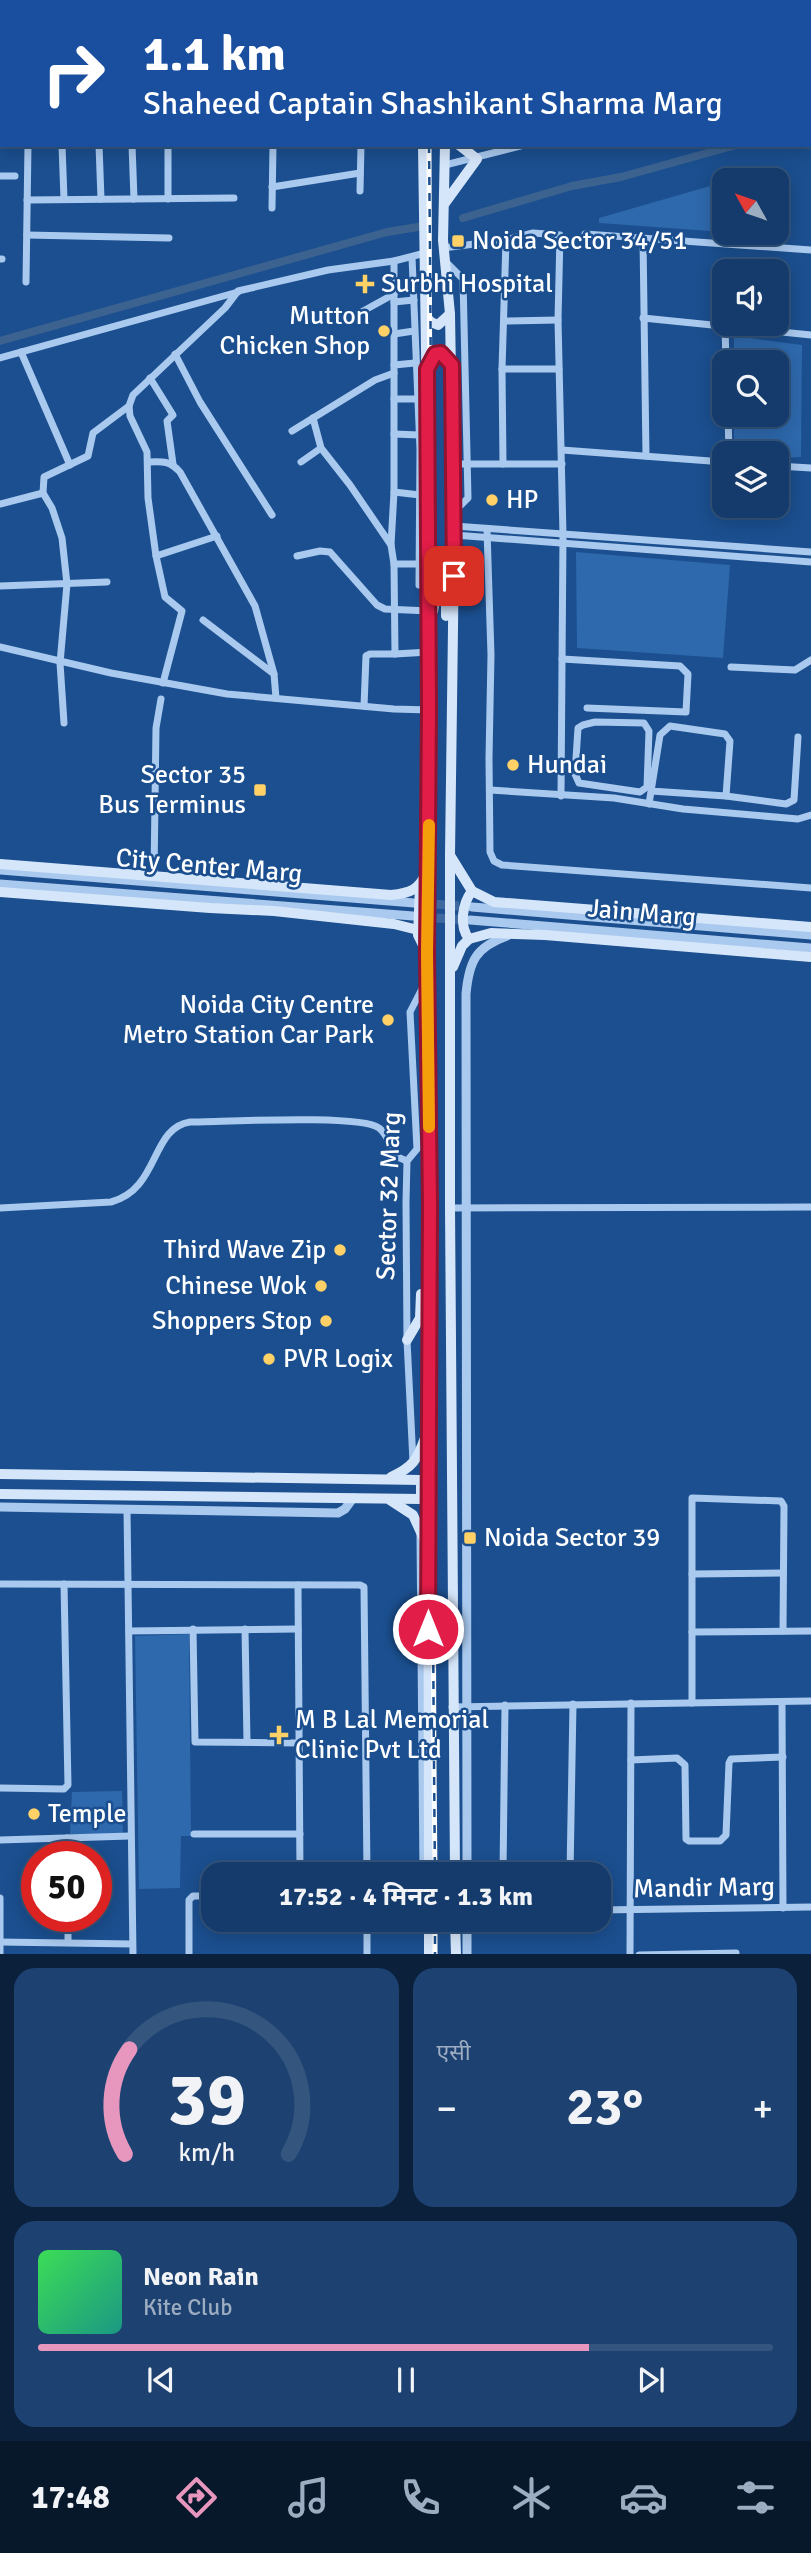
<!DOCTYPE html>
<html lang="hi">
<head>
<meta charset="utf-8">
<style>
	body { margin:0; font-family:Signika,"Noto Sans Devanagari",sans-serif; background:#1d4271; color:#f1f3f6; height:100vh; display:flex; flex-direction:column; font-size:26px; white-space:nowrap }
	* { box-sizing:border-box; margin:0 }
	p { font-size:23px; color:#9dadc1 }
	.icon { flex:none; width:38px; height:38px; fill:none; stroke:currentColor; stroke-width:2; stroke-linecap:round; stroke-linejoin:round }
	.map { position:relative; height:1954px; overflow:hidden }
	.drawer { display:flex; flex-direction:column; gap:14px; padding:14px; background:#0b203b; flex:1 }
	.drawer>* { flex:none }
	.guide { position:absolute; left:0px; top:0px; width:812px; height:147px; box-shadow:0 4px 18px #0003,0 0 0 2px #33557e; background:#1a4fa0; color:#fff; overflow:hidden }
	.needle { width:46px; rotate:310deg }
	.fabs { position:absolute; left:712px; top:168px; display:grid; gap:14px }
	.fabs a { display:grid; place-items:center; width:77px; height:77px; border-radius:14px; background:#143b6b; box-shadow:0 4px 18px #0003,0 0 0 2px #33557e; font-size:35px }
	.speed { position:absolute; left:21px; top:1841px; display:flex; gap:14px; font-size:35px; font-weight:700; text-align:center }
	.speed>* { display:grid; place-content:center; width:91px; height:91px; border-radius:50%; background:#143b6b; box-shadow:0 4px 18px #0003,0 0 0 2px #33557e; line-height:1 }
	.speed .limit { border:10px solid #d22; background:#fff; color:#111 }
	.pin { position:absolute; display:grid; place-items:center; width:60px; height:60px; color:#fff; margin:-30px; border-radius:14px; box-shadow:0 4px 10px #0006 }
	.me { position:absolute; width:77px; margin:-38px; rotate:0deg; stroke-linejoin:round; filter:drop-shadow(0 0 5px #0008) }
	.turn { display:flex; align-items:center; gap:24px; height:147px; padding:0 28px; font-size:32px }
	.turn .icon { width:91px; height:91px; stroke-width:2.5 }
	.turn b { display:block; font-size:49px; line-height:60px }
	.big { font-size:52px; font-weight:700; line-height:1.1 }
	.drawer .tile { flex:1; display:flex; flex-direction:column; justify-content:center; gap:10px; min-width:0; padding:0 24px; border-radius:21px; background:#1d4271 }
	.drawer .dial { align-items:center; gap:0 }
	.dial svg { height:182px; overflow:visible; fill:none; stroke:#33557e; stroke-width:7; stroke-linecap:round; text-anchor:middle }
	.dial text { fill:#f1f3f6; stroke:none }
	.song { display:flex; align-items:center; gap:21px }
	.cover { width:84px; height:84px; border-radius:10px; background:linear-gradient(135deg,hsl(130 70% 55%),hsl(170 70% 35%)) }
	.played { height:7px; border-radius:4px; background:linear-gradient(90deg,#e797bd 75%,#33557e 75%) }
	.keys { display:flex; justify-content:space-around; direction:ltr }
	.heat { display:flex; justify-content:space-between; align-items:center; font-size:38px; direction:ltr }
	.drawer .tiles { flex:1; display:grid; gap:14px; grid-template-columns:1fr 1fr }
	.tile:last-child { grid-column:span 2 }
	.trip { position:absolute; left:201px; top:1862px; width:410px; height:70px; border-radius:21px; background:#143b6b; box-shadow:0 4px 18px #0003,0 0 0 2px #33557e; font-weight:700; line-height:70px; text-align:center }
	.dock { display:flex; height:112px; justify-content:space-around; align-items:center; background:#08182b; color:#9dadc1 }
	.dock .icon { width:49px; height:49px }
	.dock .current { color:#e797bd }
	.dock b { font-size:32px; color:#f1f3f6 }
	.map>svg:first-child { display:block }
	.green { fill:#2e69ad }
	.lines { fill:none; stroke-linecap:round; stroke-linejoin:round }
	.canal { stroke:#3c6290; stroke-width:8 }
	.tertiary-tunnel { stroke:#3d69a0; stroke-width:9; stroke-dasharray:9 4.5; stroke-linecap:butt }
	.minor { stroke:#a9c9ee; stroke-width:7 }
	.tertiary { stroke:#a9c9ee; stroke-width:9 }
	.secondary { stroke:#d6e6fa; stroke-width:10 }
	.rail-casing { stroke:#fff; stroke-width:5 }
	.rail { stroke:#1b4f8f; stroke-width:2.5; stroke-dasharray:8; stroke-linecap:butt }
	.route-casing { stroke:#92132f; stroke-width:18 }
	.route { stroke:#e11d48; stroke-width:12 }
	.slow { stroke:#f59e0b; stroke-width:12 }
	.poi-dot { fill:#ffd166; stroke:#1b4f8f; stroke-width:2.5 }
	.labels { text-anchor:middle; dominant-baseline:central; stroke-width:5; stroke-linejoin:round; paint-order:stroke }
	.poi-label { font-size:26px; fill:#fff; stroke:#1b4f8f; text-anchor:start }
	.street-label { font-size:26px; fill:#fff; stroke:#1b4f8f }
</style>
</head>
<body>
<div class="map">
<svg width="811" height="1955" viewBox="0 0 811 1955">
	<rect width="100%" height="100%" fill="#1b4f8f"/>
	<g class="green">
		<path d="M724 182V232L599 223V218Z"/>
		<path d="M734 336 802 345 801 457 777 458V453H734V415H777V362H734Z"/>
		<path d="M576 552 730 565 723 658 577 648Z"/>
		<path d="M189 1634 191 1836H181L180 1888 139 1889 135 1636Z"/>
		<path d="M122 1791 123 1836 70 1834 72 1792Z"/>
	</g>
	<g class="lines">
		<g class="canal">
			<path d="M810 124H811"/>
			<path d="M463 218 572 186 621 177 736 145"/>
			<path d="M0 341 387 232 424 226"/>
		</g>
		<g class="tertiary-tunnel">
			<path d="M423 903 471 907"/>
			<path d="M423 917 468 920"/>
		</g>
		<g class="minor">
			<path d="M119 0V2"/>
			<path d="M256 0V2"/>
			<path d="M385 0V2"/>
			<path d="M518 0V2"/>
			<path d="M545 0V2"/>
			<path d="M506 2V0"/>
			<path d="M625 2V0"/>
			<path d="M753 2V0"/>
			<path d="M810 3H811"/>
			<path d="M810 59 811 58"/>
			<path d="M810 64H811"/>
			<path d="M0 75H2"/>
			<path d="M62 145 64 199"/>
			<path d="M99 145 101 199"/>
			<path d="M132 145 134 199"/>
			<path d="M445 165 524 145"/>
			<path d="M0 176H15"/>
			<path d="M272 187 360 173"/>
			<path d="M360 191 361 145"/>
			<path d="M168 199V145"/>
			<path d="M27 200 234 198"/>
			<path d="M272 208 273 145"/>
			<path d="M585 234 811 250"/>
			<path d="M27 235 169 238"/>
			<path d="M643 238 646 456"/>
			<path d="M443 248 506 240 533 233 560 235 558 320 563 535 561 796"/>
			<path d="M412 257 420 449 419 585 429 586"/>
			<path d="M0 259H2"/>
			<path d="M394 261V492L391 545 394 564 395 654 429 652"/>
			<path d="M445 261 463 279 468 498 454 512"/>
			<path d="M26 282 28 145"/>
			<path d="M394 302 414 300"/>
			<path d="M356 315 394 294"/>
			<path d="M643 318 811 335"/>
			<path d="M505 321 558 320"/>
			<path d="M725 327 726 362"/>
			<path d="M394 334 414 331"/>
			<path d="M21 352 70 465"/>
			<path d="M175 354 200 402 272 515"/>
			<path d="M0 358 238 292"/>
			<path d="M394 365 415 363"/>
			<path d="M502 369H559"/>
			<path d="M150 378 173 415 167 421 173 464"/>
			<path d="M394 399H416"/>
			<path d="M728 415 729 453"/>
			<path d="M313 418 321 448 350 485 391 545"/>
			<path d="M292 431 375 380 394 373"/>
			<path d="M394 434 419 435"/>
			<path d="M562 450 724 462"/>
			<path d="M148 462C163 461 170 461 180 472L255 606 274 674"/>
			<path d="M301 462 321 448"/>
			<path d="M453 464H562"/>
			<path d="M503 464 502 369 506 240"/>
			<path d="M777 466 811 468"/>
			<path d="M394 492 420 495"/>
			<path d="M0 504 43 493"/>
			<path d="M454 526 811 552"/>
			<path d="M487 530 491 655 489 758 490 852 494 861 502 865 811 888"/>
			<path d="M454 535 811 562"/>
			<path d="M156 556 217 536"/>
			<path d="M297 556 320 551 330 552 377 605 385 609 429 611"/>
			<path d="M394 564H420"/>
			<path d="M0 586 107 582"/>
			<path d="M203 620 274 674 276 698"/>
			<path d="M0 647 111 673 227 694 394 709 430 710"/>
			<path d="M562 659 680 666 688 674 686 712 587 708"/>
			<path d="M731 667 795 670 811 660"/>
			<path d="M163 683 182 611 165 597 156 556 148 498 147 452 130 416 129 406 133 395 225 308 238 291 328 270 394 261 425 253"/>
			<path d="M364 706 366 656 370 654H395"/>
			<path d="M595 722 644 723 649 731 647 787 640 792 579 783 575 774 578 728 583 725Z"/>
			<path d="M64 723 60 663 67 584 62 538 52 508 43 493 44 477 88 456 93 433 129 406"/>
			<path d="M490 790 614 798 683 809 798 819 811 815"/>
			<path d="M726 796 786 804 794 800 798 737"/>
			<path d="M649 804 660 735 670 726 725 734 730 741 726 796 651 791"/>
			<path d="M154 875 156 728 161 699"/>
			<path d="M0 1208 111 1202C160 1189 150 1128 190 1122 222 1122 360 1114 379 1128 388 1134 390 1148 395 1156L407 1161"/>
			<path d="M450 1208 811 1207"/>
			<path d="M413 1462 407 1340 406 1202 407 1161 417 1149 410 1012 426 981"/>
			<path d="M127 1509 133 1955"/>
			<path d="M420 1535 423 1874"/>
			<path d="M692 1574 782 1573"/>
			<path d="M0 1584 360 1585 364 1587 367 1874"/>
			<path d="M298 1585 300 1874"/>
			<path d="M193 1629 195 1742 299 1743"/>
			<path d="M245 1629 247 1742"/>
			<path d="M129 1631 298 1629"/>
			<path d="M692 1632 811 1631"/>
			<path d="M782 1702 783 1908"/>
			<path d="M692 1703V1498L781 1501 784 1506 783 1631"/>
			<path d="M452 1707 811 1701"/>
			<path d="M631 1760 677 1758 685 1765 686 1839 689 1841H720L726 1835 729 1763 731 1759 783 1757"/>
			<path d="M0 1788 64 1789 68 1785 64 1584"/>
			<path d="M194 1834H300"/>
			<path d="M67 1838V1857"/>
			<path d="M0 1840 130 1836"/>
			<path d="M503 1874 505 1705"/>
			<path d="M570 1874 573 1704"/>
			<path d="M0 1898V1954"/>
			<path d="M598 1910 811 1907"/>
			<path d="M68 1916V1942"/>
			<path d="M0 1942 132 1944"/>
			<path d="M189 1955V1900L193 1896H214"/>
			<path d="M367 1955V1920"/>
			<path d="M630 1955 631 1703"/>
			<path d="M639 1955 736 1953"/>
		</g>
		<g class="tertiary">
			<path d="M0 870 414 903"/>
			<path d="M0 884 413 916"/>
			<path d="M472 907 811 935"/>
			<path d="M470 920 811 948"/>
			<path d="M0 1507 338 1513 345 1509 353 1498"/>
			<path d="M467 1874 466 994C469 961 476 947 507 936"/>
			<path d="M467 1955V1920"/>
		</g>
		<g class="secondary">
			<path d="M412 0V2"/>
			<path d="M449 2V0"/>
			<path d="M423 145 429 555V905L427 953 430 1206 428 1299 429 1874"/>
			<path d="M445 145 443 240 450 314 454 552 450 855V1208L455 1874"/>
			<path d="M445 203 477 159 459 145"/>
			<path d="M426 317 431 322 438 325 450 314"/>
			<path d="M428 367 435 354 441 353 451 365"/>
			<path d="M433 571 435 582 442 583 446 580 449 564"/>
			<path d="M433 611 435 600 442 598 446 601V616"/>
			<path d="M451 857 472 891 494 902 811 927"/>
			<path d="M0 864 391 895C410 893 419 890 426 873"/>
			<path d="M420 886 418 935 426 951"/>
			<path d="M0 892 210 908 274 911 394 924 418 930"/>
			<path d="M469 939C459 926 462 904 472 891"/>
			<path d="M453 967 462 946 469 939 491 933 545 935 811 957"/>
			<path d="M407 1340 420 1318 421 1294"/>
			<path d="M0 1474 421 1480V1499L0 1494"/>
			<path d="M391 1477C413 1467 417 1460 425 1438"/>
			<path d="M390 1500 413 1515 424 1539"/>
			<path d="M429 1920V1955"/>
			<path d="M455 1920 456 1955"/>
		</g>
		<g class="rail-casing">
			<g id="rail">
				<path d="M435 0V2"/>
				<path d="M429 145C435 722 429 1298 435 1874"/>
				<path d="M435 1920V1955"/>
			</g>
		</g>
		<use href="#rail" class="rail"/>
	</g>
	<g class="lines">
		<g class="route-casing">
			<path id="route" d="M428 1629 430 1206 427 953 429 710 427 369 435 354 441 353 452 365 454 576"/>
		</g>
		<use href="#route" class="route"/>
		<path class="slow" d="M429 1127 427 953 429 825"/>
	</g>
	<g class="poi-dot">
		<rect x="451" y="234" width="14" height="14" rx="3.5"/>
		<path d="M361.5 273.5h7v7h7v7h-7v7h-7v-7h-7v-7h7z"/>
		<circle cx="384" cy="331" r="7"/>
		<circle cx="492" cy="500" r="7"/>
		<circle cx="513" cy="765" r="7"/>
		<rect x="253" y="783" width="14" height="14" rx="3.5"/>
		<circle cx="388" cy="1020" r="7"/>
		<circle cx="340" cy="1250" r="7"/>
		<circle cx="321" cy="1286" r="7"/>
		<circle cx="326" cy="1321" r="7"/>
		<circle cx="269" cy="1359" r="7"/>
		<rect x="463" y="1531" width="14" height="14" rx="3.5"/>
		<path d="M275.5 1724.5h7v7h7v7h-7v7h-7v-7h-7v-7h7z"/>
		<circle cx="34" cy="1814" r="7"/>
	</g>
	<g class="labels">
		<g class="poi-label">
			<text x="472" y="241">Noida Sector 34/51</text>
			<text x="381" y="284">Surbhi Hospital</text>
			<text x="370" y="316" text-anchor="end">Mutton<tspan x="370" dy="30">Chicken Shop</tspan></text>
			<text x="506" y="500">HP</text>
			<text x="527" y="765">Hundai</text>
			<text x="246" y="775" text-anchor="end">Sector 35<tspan x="246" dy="30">Bus Terminus</tspan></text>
			<text x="374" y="1005" text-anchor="end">Noida City Centre<tspan x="374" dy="30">Metro Station Car Park</tspan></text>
			<text x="326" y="1250" text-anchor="end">Third Wave Zip</text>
			<text x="307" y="1286" text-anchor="end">Chinese Wok</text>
			<text x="312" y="1321" text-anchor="end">Shoppers Stop</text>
			<text x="283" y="1359">PVR Logix</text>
			<text x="484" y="1538">Noida Sector 39</text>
			<text x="295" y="1720">M B Lal Memorial<tspan x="295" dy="30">Clinic Pvt Ltd</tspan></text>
			<text x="48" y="1814">Temple</text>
		</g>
		<g class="street-label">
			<text transform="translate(209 866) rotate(5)">City Center Marg</text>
			<text transform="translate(642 913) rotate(5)">Jain Marg</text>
			<text transform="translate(389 1196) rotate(-88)">Sector 32 Marg</text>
			<text transform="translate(704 1888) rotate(-1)">Mandir Marg</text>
		</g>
	</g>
</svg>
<div class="fabs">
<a><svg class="needle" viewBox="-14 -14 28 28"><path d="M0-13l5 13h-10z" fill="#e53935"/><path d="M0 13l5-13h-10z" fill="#9dadc1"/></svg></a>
<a><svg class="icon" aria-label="sound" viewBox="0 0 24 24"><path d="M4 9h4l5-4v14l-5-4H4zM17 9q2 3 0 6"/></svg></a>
<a><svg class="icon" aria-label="search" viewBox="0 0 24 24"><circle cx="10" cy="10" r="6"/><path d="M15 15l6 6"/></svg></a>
<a><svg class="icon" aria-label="layers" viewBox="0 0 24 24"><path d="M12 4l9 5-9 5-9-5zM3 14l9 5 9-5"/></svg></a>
</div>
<div class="speed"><div class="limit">50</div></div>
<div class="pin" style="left:454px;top:576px;background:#d93025"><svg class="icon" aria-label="arrive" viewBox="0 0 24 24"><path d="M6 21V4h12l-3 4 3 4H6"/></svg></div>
<svg class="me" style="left:428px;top:1629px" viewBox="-20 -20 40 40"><circle r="17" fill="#e11d48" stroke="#fff" stroke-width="3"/><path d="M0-11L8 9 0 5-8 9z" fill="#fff"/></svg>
<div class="trip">17:52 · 4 मिनट · 1.3 km</div>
<div class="guide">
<div class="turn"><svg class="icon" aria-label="right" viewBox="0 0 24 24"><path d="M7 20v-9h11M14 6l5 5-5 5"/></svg><div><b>1.1 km</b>Shaheed Captain Shashikant Sharma Marg</div></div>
</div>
</div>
<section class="drawer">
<div class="tiles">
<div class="tile dial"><svg viewBox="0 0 100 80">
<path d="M14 69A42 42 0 1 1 86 69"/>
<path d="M14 69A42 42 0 0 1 16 23" stroke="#e797bd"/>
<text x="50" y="56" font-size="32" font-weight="700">39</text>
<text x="50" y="72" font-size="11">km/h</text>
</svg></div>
<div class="tile"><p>एसी</p>
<div class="heat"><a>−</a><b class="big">23°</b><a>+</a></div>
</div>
<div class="tile">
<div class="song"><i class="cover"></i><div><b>Neon Rain</b><p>Kite Club</p></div></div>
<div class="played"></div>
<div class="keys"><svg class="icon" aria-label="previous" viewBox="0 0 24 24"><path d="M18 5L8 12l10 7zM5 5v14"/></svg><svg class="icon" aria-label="pause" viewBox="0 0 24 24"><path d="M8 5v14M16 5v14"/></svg><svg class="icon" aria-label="next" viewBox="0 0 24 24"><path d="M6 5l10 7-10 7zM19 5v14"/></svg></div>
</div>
</div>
</section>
<nav class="dock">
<b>17:48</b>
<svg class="icon current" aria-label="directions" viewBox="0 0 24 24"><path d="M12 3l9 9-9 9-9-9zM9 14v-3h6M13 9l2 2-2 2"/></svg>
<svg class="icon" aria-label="music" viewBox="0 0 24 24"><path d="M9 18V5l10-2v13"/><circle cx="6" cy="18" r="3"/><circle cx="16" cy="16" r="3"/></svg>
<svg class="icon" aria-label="phone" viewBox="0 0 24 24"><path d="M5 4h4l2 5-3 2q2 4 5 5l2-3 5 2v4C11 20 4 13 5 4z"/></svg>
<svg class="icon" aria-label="climate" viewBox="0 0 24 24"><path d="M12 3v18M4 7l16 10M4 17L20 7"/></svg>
<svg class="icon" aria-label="car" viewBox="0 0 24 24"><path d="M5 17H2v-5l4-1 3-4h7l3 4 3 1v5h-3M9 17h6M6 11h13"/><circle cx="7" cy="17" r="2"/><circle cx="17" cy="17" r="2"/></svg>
<svg class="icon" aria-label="filters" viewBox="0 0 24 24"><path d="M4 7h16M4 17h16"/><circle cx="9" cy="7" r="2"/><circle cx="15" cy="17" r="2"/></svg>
</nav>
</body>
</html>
